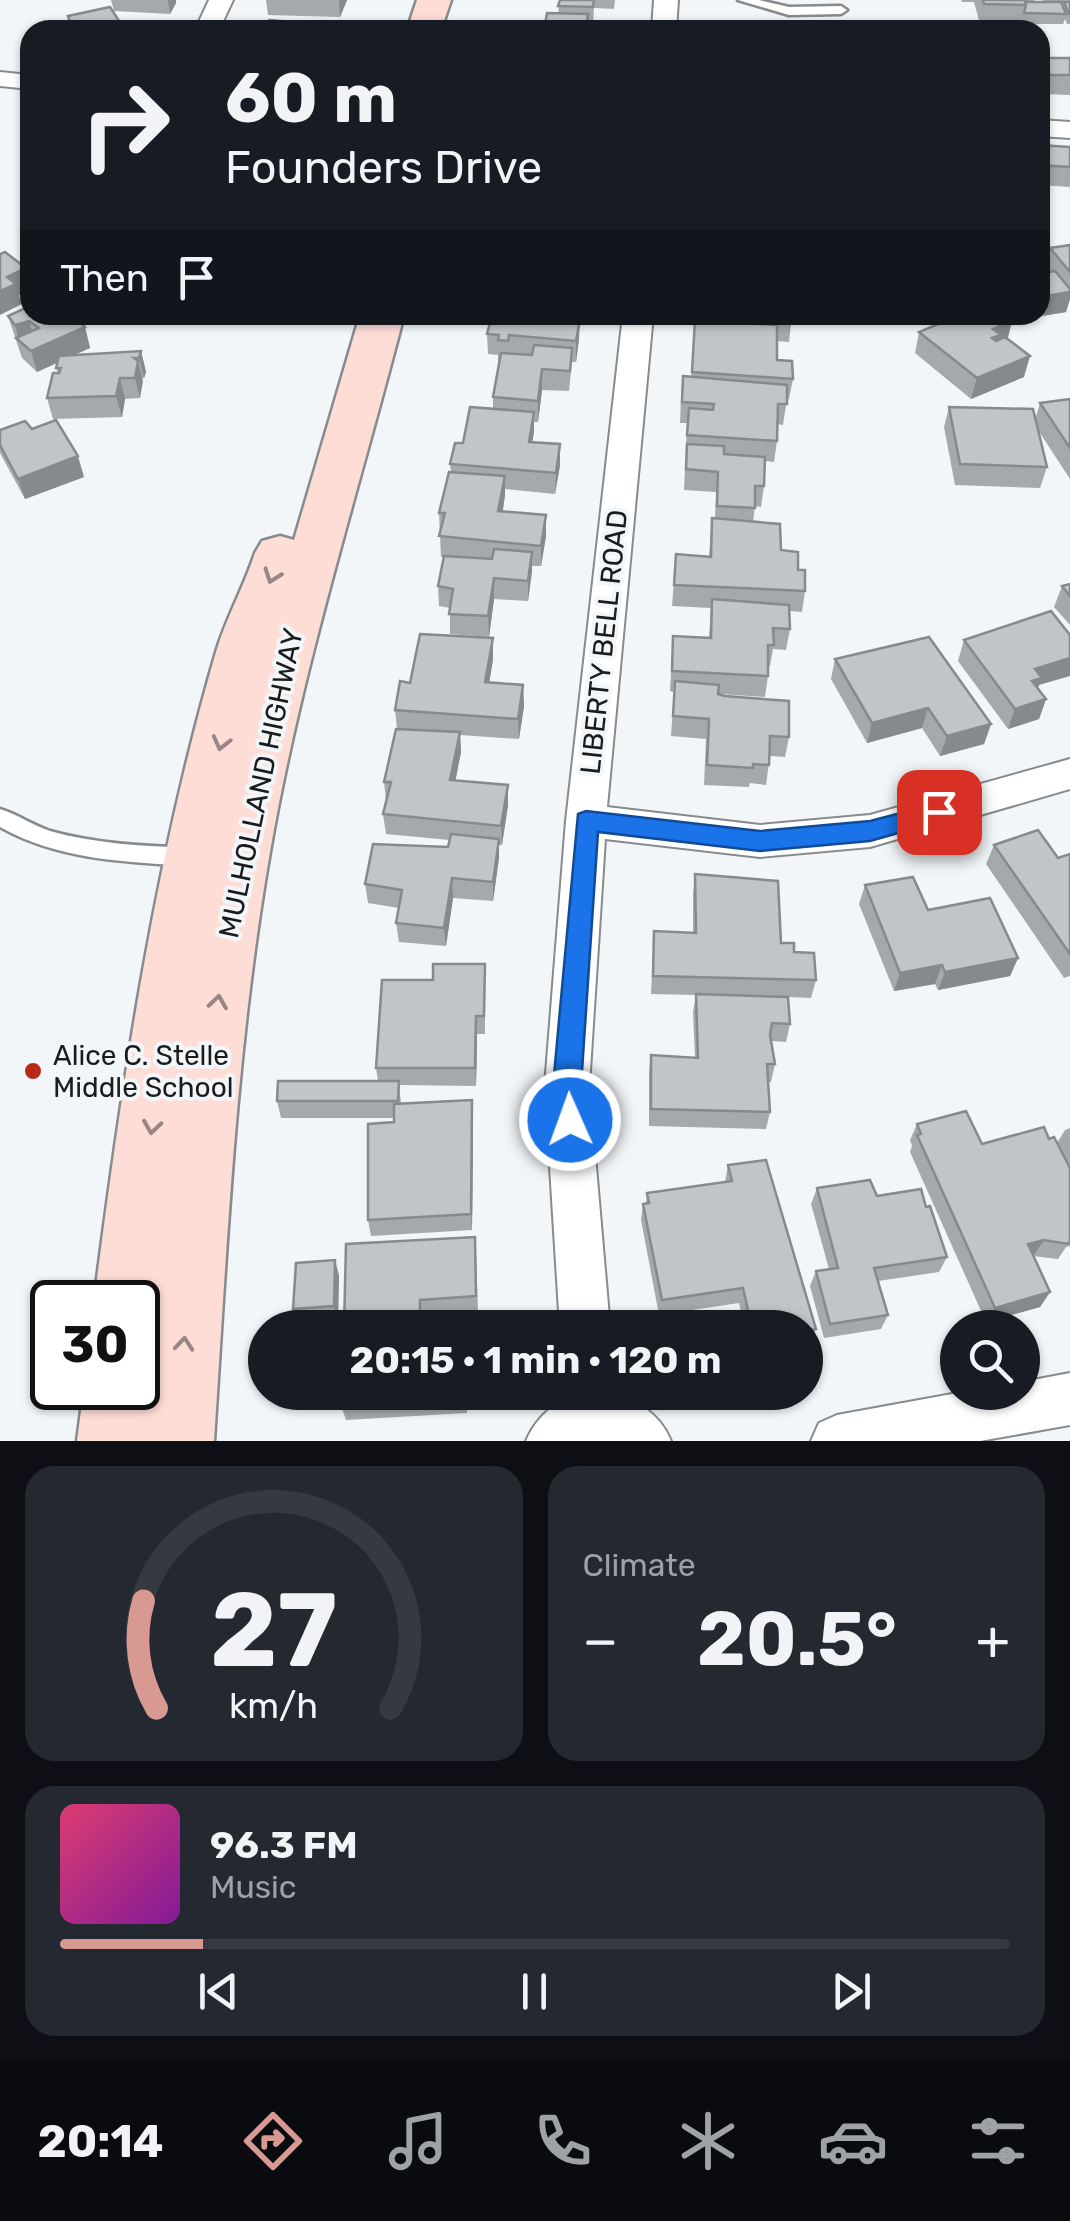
<!DOCTYPE html>
<html lang="en">
<head>
<meta charset="utf-8">
<style>
	body { margin:0; font-family:Rubik,sans-serif; background:#242831; color:#f1f3f6; height:100vh; display:flex; flex-direction:column; font-size:38px; white-space:nowrap }
	* { box-sizing:border-box; margin:0 }
	p { font-size:32px; color:#9ea1a6 }
	.icon { flex:none; width:55px; height:55px; fill:none; stroke:currentColor; stroke-width:2; stroke-linecap:round; stroke-linejoin:round }
	.map { position:relative; height:1441px; overflow:hidden }
	.panel { display:flex; flex-direction:column; gap:25px; padding:25px; background:#0d0f14; flex:1 }
	.panel>* { flex:none }
	.guide { position:absolute; left:20px; top:20px; width:1030px; height:305px; border-radius:30px; box-shadow:0 2px 8px #0004; background:#171b24; color:#f1f3f6; overflow:hidden }
	.tools { position:absolute; left:940px; top:1310px; display:grid; gap:20px }
	.tools a { display:grid; place-items:center; width:100px; height:100px; border-radius:50%; background:#171b24; box-shadow:0 2px 8px #0004; font-size:50px }
	.speed { position:absolute; left:30px; top:1280px; display:flex; gap:20px; font-size:50px; font-weight:700; text-align:center }
	.speed>* { display:grid; place-content:center; width:130px; height:130px; border-radius:50%; background:#171b24; box-shadow:0 2px 8px #0004; line-height:1 }
	.speed .limit { border:5px solid #111; border-radius:15px; background:#fff; color:#111 }
	.pin { position:absolute; display:grid; place-items:center; width:85px; height:85px; color:#fff; margin:-42px; border-radius:20px; box-shadow:0 5px 15px #0006 }
	.me { position:absolute; width:110px; margin:-55px; rotate:358deg; stroke-linejoin:round; filter:drop-shadow(0 0 8px #0008) }
	.turn { display:flex; align-items:center; gap:35px; height:210px; padding:0 40px; font-size:45px }
	.turn .icon { width:130px; height:130px; stroke-width:2.5 }
	.turn b { display:block; font-size:70px; line-height:85px }
	.then { display:flex; align-items:center; height:95px; padding:0 40px; background:#0003; gap:20px; font-size:38px }
	.big { font-size:75px; font-weight:700; line-height:1.1 }
	.panel .tile { flex:1; display:flex; flex-direction:column; justify-content:center; gap:15px; min-width:0; padding:0 35px; border-radius:30px; background:#242831 }
	.panel .dial { align-items:center; gap:0 }
	.dial svg { height:260px; overflow:visible; fill:none; stroke:#363941; stroke-width:7; stroke-linecap:round; text-anchor:middle }
	.dial text { fill:#f1f3f6; stroke:none }
	.song { display:flex; align-items:center; gap:30px }
	.cover { width:120px; height:120px; border-radius:15px; background:linear-gradient(135deg,hsl(340 70% 55%),hsl(290 70% 35%)) }
	.played { height:10px; border-radius:5px; background:linear-gradient(90deg,#d79991 15%,#363941 15%) }
	.keys { display:flex; justify-content:space-around; direction:ltr }
	.heat { display:flex; justify-content:space-between; align-items:center; font-size:55px; direction:ltr }
	.panel .tiles { flex:1; display:grid; gap:25px; grid-template-columns:1fr 1fr }
	.tile:last-child { grid-column:span 2 }
	.trip { position:absolute; left:248px; top:1310px; width:575px; height:100px; border-radius:50px; background:#171b24; box-shadow:0 2px 8px #0004; font-weight:700; line-height:100px; text-align:center }
	.menu { display:flex; height:160px; justify-content:space-around; align-items:center; background:#090b0e; color:#9ea1a6 }
	.menu .icon { width:70px; height:70px }
	.menu .on { color:#d79991 }
	.menu b { font-size:45px; color:#f1f3f6 }
	.map>svg:first-child { display:block }
	.lines { fill:none; stroke-linecap:round; stroke-linejoin:round }
	.service-casing { stroke:#878b8d; stroke-width:5 }
	.minor-casing { stroke:#878b8d; stroke-width:4 }
	.secondary-casing { stroke:#878b8d; stroke-width:5 }
	.service { fill:#fff; fill-rule:evenodd }
	.minor { fill:#fff; fill-rule:evenodd }
	.secondary { fill:#feddd7; fill-rule:evenodd }
	.wall { fill:#a6a9ac }
	.shaded-wall { fill:#878a8c }
	.building { fill:#c1c5c8; stroke:#878a8c; stroke-width:2.5 }
	.oneway { stroke:#978683 }
	.route { fill:#1a73e8; stroke:#114b97; stroke-width:2.5 }
	.poi-dot { fill:#b72a15; stroke:#f2f6f9; stroke-width:4 }
	.labels { text-anchor:middle; dominant-baseline:central; stroke-width:8; stroke-linejoin:round; paint-order:stroke }
	.street-label { font-size:28px; fill:#1a1b1c; stroke:#f2f6f9 }
	.poi-label { font-size:28px; fill:#1a1b1c; stroke:#f2f6f9; text-anchor:start }
</style>
</head>
<body>
<div class="map">
<svg width="1070" height="1441" viewBox="0 0 1070 1441">
	<rect width="100%" height="100%" fill="#f2f6f9"/>
	<g class="lines">
		<g class="service-casing">
			<g id="service">
				<path d="M738 0H759L789 7 841 6 847 10 841 14 789 15Z"/>
				<path d="M0 809C17 814 32 825 50 831 96 844 144 846 191 848L199 851 202 857 199 863 191 866C126 862 58 860 0 827Z"/>
			</g>
		</g>
		<g class="minor-casing">
			<g id="minor">
				<path d="M209 0H233L219 30H195Z"/>
				<path d="M654 0H678L676 30H652Z"/>
				<path d="M0 72 30 75V89L0 86Z"/>
				<path d="M1040 120 1070 122V138L1040 136Z"/>
				<path d="M623 315H653L607 807 760 825 870 815 1070 759V789L870 847 760 857 605 839 589 1086 610 1328H560L545 1086 566 821Z"/>
				<path d="M1070 1373V1425L980 1441H811L819 1423 837 1415 963 1392H1022V1382Z"/>
				<path d="M605 1392C635 1399 659 1412 671 1441H526C540 1408 569 1392 605 1392Z"/>
			</g>
		</g>
		<g class="secondary-casing">
			<g id="secondary">
				<path d="M417 0H451L441 30H407Z"/>
				<path d="M360 315H404C358 493 301 671 270 852 236 1047 227 1244 214 1441H77L84 1388H138V1358L145 1361 148 1331 138 1335V1302H94C122 1083 154 864 216 652 226 618 244 587 255 553L262 541 280 536 294 540Z"/>
			</g>
		</g>
		<use href="#service" class="service"/>
		<use href="#minor" class="minor"/>
		<use href="#secondary" class="secondary"/>
	</g>
	<g class="wall">
		<path d="M111 0H176V3L170 14 114 11Z"/>
		<path d="M266 0H347L340 17 268 15Z"/>
		<path d="M560 0H615L614 9 594 8 593 26H588V30L558 13Z"/>
		<path d="M961 0H1035L1034 2H1044L1043 0H1070V24H1067L1065 19 1063 24H980L974 2H962Z"/>
		<path d="M1043 58H1070V95L1045 94 1040 81V71Z"/>
		<path d="M1040 145 1070 147V187L1040 185Z"/>
		<path d="M1070 245V300L1066 312 1012 321 1007 339 1024 377 971 399 915 353 919 332 1040 315 1045 273H1048L1044 268 1050 248Z"/>
		<path d="M492 315H554V317L579 339 576 362H572L569 391 542 390 538 422H534L532 442 560 465 555 494 505 489 503 511 546 515V536L541 566H532L528 601 494 599 489 637 450 634V608L439 606 438 586 443 557H441L439 513 451 472 450 464 463 443 493 409V397L500 361H498V355L488 354 487 334Z"/>
		<path d="M696 315H792L789 342 777 341V360L793 379 789 399H787L783 425 777 424V441L774 462 765 461 764 486 761 507 755 506 753 522 798 570 805 591 802 612 790 611V629L786 650 773 649 770 666H768V676L765 697 719 694 789 737 785 757 770 756 766 785 750 783 749 787 704 785 706 739 671 736 674 692 670 691 673 636 709 638 711 608 672 606 676 554 709 556 712 518H715L716 492 684 490 687 423H680L681 397 683 376 691 377Z"/>
		<path d="M8 316 85 327 90 348 73 355 141 351 146 372 144 378H142L140 398 125 399 122 417 53 419 47 398 58 373 56 368 58 362 37 372 22 358Z"/>
		<path d="M1070 399V479L1038 430 1047 467 1040 488 955 485 944 427 949 407 1035 420 1040 403Z"/>
		<path d="M32 429 84 477 25 499 0 453V430Z"/>
		<path d="M1070 584V625L1054 607 1062 586Z"/>
		<path d="M964 640 1039 685 1038 688 1046 699 1039 719 1008 729 958 661Z"/>
		<path d="M493 659 489 683 523 685 524 706 519 739 460 735 461 752 455 780 508 805 502 845H499V858L493 901 453 898 446 946 399 942 396 923 399 908 368 903 365 884 448 847 450 840 386 834 383 814 386 801 384 782 397 729 395 710 410 683Z"/>
		<path d="M835 659 991 724 984 744 940 756 922 728 867 743 831 679Z"/>
		<path d="M994 845 1058 858 1070 854V976L1064 978 986 864Z"/>
		<path d="M695 874 794 952 816 980 811 998 788 997 790 1024 786 1042 771 1041 775 1064 771 1082H768L770 1112 766 1129 649 1126V1073L651 1055 695 1057 693 1012 696 995 651 994 654 931 693 933V893Z"/>
		<path d="M865 885 928 910 1018 958 1010 976 938 990 935 984 894 991 859 904Z"/>
		<path d="M485 964V1034H477L476 1086 399 1085 401 1103 473 1117 472 1230 371 1236 368 1220 394 1118H281L277 1101 378 1081 376 1068 433 980Z"/>
		<path d="M917 1124 982 1144 1049 1139 1057 1143 1065 1130 1070 1128V1246L1066 1247 1058 1259 1033 1256 1050 1292 1040 1307 986 1322 910 1152 912 1146 910 1140Z"/>
		<path d="M728 1165 816 1329 810 1343 805 1344V1328H744L739 1303 659 1315 641 1220 643 1204 646 1203 647 1193 725 1182Z"/>
		<path d="M817 1188 877 1196 926 1207 947 1257 939 1272 878 1281 888 1315 881 1329 824 1338 810 1286 816 1271 829 1269 811 1204Z"/>
		<path d="M476 1252 478 1311 422 1314V1324L344 1328Z"/>
		<path d="M335 1260 339 1276 338 1321 298 1323 293 1309Z"/>
		<path d="M343 1392H467V1413L346 1420 342 1408Z"/>
	</g>
	<g class="shaded-wall">
		<path d="M168 0H176V3L170 14Z"/>
		<path d="M339 0H347L340 17Z"/>
		<path d="M26 268 30 282V290L19 295 22 304 0 315V291L7 277Z"/>
		<path d="M1070 292V298L1066 312 1012 321 1007 342 986 359 993 329 1004 315H1040V297Z"/>
		<path d="M580 319 579 339 576 362V341Z"/>
		<path d="M29 321 35 341H19L15 325Z"/>
		<path d="M85 327 90 348 37 372 31 351Z"/>
		<path d="M141 351 146 372 144 378 139 358Z"/>
		<path d="M1030 356 1024 377 971 399 977 378Z"/>
		<path d="M138 361 143 381 140 398 135 378Z"/>
		<path d="M542 369V390L538 422V401Z"/>
		<path d="M120 378 125 399 122 417 116 396Z"/>
		<path d="M534 412V432L529 463V442Z"/>
		<path d="M560 444V465L555 494 556 473Z"/>
		<path d="M78 456 84 477 25 499 18 479Z"/>
		<path d="M505 476V496L499 532 498 511Z"/>
		<path d="M546 515V536L541 566V546Z"/>
		<path d="M532 552V572L528 601V581Z"/>
		<path d="M494 578V599L489 637 488 616Z"/>
		<path d="M493 638V659L486 703 485 682Z"/>
		<path d="M1070 658V676L1039 685 1034 698 1025 701 1035 669Z"/>
		<path d="M523 685 524 706 519 739 518 719Z"/>
		<path d="M1046 699 1039 719 1008 729 1015 709Z"/>
		<path d="M928 708 922 728 867 743 872 723Z"/>
		<path d="M991 724 984 744 940 756 947 736Z"/>
		<path d="M460 732 461 752 452 799 450 780Z"/>
		<path d="M508 785V805L502 845 501 826Z"/>
		<path d="M499 839V858L493 901V882Z"/>
		<path d="M452 878 453 898 446 946 444 928Z"/>
		<path d="M1018 958 1010 976 938 990 945 972Z"/>
		<path d="M942 965 935 984 894 991 900 973Z"/>
		<path d="M476 1016 477 1034 476 1086 475 1068Z"/>
		<path d="M472 1100 473 1117 472 1230 471 1214Z"/>
		<path d="M1044 1240 1034 1255 1019 1260 1028 1244Z"/>
		<path d="M335 1260 339 1276 338 1321 334 1306Z"/>
		<path d="M1050 1292 1040 1307 986 1322 995 1308Z"/>
	</g>
	<g class="building">
		<path d="M560 0H594L593 7 558 6Z"/>
		<path d="M983 0H1025L1026 5 984 4Z"/>
		<path d="M1025 2H1061L1066 14 1024 13 1026 5Z"/>
		<path d="M1064 2H1070V14H1069Z"/>
		<path d="M110 7 125 30H60L56 26 70 22 68 16Z"/>
		<path d="M547 13 588 14 586 30H544Z"/>
		<path d="M269 20 294 22 291 28 308 30H238L241 26 265 27Z"/>
		<path d="M1043 58H1070V75H1050Z"/>
		<path d="M1040 145 1070 147V167L1040 165Z"/>
		<path d="M1070 245V272L1050 248Z"/>
		<path d="M5 252 26 268 7 277 16 284 0 291V254Z"/>
		<path d="M1040 267 1045 273 1055 271 1070 289V292L1040 297Z"/>
		<path d="M30 306V315H71L85 327 31 351 16 338 39 328 29 321 15 325 8 316Z"/>
		<path d="M492 315H553V317L580 319 576 341 509 335 508 341 498 340 499 335 487 334Z"/>
		<path d="M697 315H792V321Z"/>
		<path d="M960 315H1005L1012 321 993 329 1001 335 992 338 996 341 1005 337 1030 356 977 378 919 332Z"/>
		<path d="M695 320 777 325V360L792 361 793 379 692 372Z"/>
		<path d="M534 345 572 348 570 371 542 369 538 401 493 397 501 353 532 355Z"/>
		<path d="M141 351 139 358H134L138 361 135 378H120L116 396 47 398 53 373H59L61 368H56L59 356Z"/>
		<path d="M683 376 787 385V404H778L777 441 687 435 689 408 713 410 714 404 682 402Z"/>
		<path d="M1070 399V448L1040 403Z"/>
		<path d="M470 407 534 412 529 442 560 444 556 473 450 464 455 443H463Z"/>
		<path d="M949 407 1033 409 1047 467 960 464Z"/>
		<path d="M56 420 78 456 18 479 0 445V430L25 421 32 429Z"/>
		<path d="M687 444 724 446V454L765 457 764 486H755V508L717 506 718 472 686 469Z"/>
		<path d="M449 472 505 476 498 511 546 515 541 546 439 536 445 513H439Z"/>
		<path d="M712 518 780 524 781 550 798 552V570H805V591L674 585 676 554 711 557Z"/>
		<path d="M494 549 532 552 528 581 494 578 488 616 449 614 453 589 438 586 444 556 492 559Z"/>
		<path d="M1070 584V596L1062 586Z"/>
		<path d="M712 599 789 605 790 629 773 628 774 645H768V676L672 671 673 636 711 638Z"/>
		<path d="M1051 611 1070 635V658L1035 669 1042 678 1032 681 1046 699 1015 709 964 640Z"/>
		<path d="M420 634 493 638 485 682 523 685 518 719 395 710 400 681 410 683Z"/>
		<path d="M929 637 991 724 947 736 928 708 872 723 835 659Z"/>
		<path d="M675 681 719 685 718 694 725 696 789 701V737L770 736 769 765 753 764V768L707 765 709 719 673 716Z"/>
		<path d="M396 729 460 732 450 780 508 785 501 826 383 814 391 782H384Z"/>
		<path d="M1038 830 1058 858 1070 854V954L994 845Z"/>
		<path d="M451 834 499 839 493 882 452 878 444 928 396 923 402 890 365 884 373 844 448 847Z"/>
		<path d="M695 874 778 881 781 943H794V952L814 953 816 980 653 976 654 931 696 933Z"/>
		<path d="M913 877 928 910 990 898 1018 958 945 972 942 965 900 973 865 885Z"/>
		<path d="M433 964H485L484 1016H476L475 1068H376L382 980H433Z"/>
		<path d="M696 994 788 997 790 1024 772 1023 770 1035 775 1064H767L770 1112 651 1109V1055L698 1058Z"/>
		<path d="M278 1081H399L398 1101H277Z"/>
		<path d="M472 1100 471 1214 368 1220V1124L394 1122V1104Z"/>
		<path d="M966 1111 982 1144 1044 1127 1049 1139 1054 1137 1070 1168V1241L1068 1244 1044 1240 1028 1244 1050 1292 995 1308 917 1135 921 1134 917 1124Z"/>
		<path d="M766 1160 816 1329 805 1331V1328H752L743 1288 662 1300 643 1204 649 1203 647 1193 732 1181 728 1165Z"/>
		<path d="M870 1180 877 1196 921 1189 926 1207 930 1206 947 1257 874 1268 888 1315 830 1324 816 1271 838 1268 817 1188Z"/>
		<path d="M475 1237 476 1296 420 1300V1324L464 1322V1328H344L346 1244Z"/>
		<path d="M335 1260 334 1306 293 1309 296 1263Z"/>
		<path d="M343 1392H465L466 1400 342 1408Z"/>
	</g>
	<defs><path id="oneway-chevron" d="M-2-3.5L2.5 0L-2 3.5" fill="none" stroke-width="1.6" stroke-linecap="round" stroke-linejoin="round" transform="scale(2.5)"/></defs>
	<g class="oneway">
		<use href="#oneway-chevron" transform="translate(272 576) rotate(110)"/>
		<use href="#oneway-chevron" transform="translate(221 743) rotate(104)"/>
		<use href="#oneway-chevron" transform="translate(218 1002) rotate(-82)"/>
		<use href="#oneway-chevron" transform="translate(152 1127) rotate(98)"/>
		<use href="#oneway-chevron" transform="translate(184 1344) rotate(-85)"/>
	</g>
	<path class="route" d="M939 803 948 806 951 812 948 819 870 841 760 851 598 832 581 1086 584 1120 580 1129 570 1133 560 1129 553 1086 578 814 586 811 760 831 870 821Z"/>
	<circle class="poi-dot" cx="33" cy="1071" r="10"/>
	<g class="labels">
		<g class="street-label">
			<text transform="translate(604 642) rotate(-84)">LIBERTY BELL ROAD</text>
			<text transform="translate(261 783) rotate(-78)">MULHOLLAND HIGHWAY</text>
		</g>
		<g class="poi-label">
			<text x="53" y="1055">Alice C. Stelle<tspan x="53" dy="32">Middle School</tspan></text>
		</g>
	</g>
</svg>
<div class="tools">
<a><svg class="icon" aria-label="search" viewBox="0 0 24 24"><circle cx="10" cy="10" r="6"/><path d="M15 15l6 6"/></svg></a>
</div>
<div class="speed"><div class="limit">30</div></div>
<div class="pin" style="left:939px;top:812px;background:#d93025"><svg class="icon" aria-label="arrive" viewBox="0 0 24 24"><path d="M6 21V4h12l-3 4 3 4H6"/></svg></div>
<svg class="me" style="left:570px;top:1120px" viewBox="-20 -20 40 40"><circle r="17" fill="#1a73e8" stroke="#fff" stroke-width="3"/><path d="M0-11L8 9 0 5-8 9z" fill="#fff"/></svg>
<div class="trip">20:15 · 1 min · 120 m</div>
<div class="guide">
<div class="turn"><svg class="icon" aria-label="right" viewBox="0 0 24 24"><path d="M7 20v-9h11M14 6l5 5-5 5"/></svg><div><b>60 m</b>Founders Drive</div></div>
<div class="then">Then<svg class="icon" aria-label="arrive" viewBox="0 0 24 24"><path d="M6 21V4h12l-3 4 3 4H6"/></svg></div>
</div>
</div>
<section class="panel">
<div class="tiles">
<div class="tile dial"><svg viewBox="0 0 100 80">
<path d="M14 69A42 42 0 1 1 86 69"/>
<path d="M14 69A42 42 0 0 1 10 36" stroke="#d79991"/>
<text x="50" y="56" font-size="32" font-weight="700">27</text>
<text x="50" y="72" font-size="11">km/h</text>
</svg></div>
<div class="tile"><p>Climate</p>
<div class="heat"><a>−</a><b class="big">20.5°</b><a>+</a></div>
</div>
<div class="tile">
<div class="song"><i class="cover"></i><div><b>96.3 FM</b><p>Music</p></div></div>
<div class="played"></div>
<div class="keys"><svg class="icon" aria-label="previous" viewBox="0 0 24 24"><path d="M18 5L8 12l10 7zM5 5v14"/></svg><svg class="icon" aria-label="pause" viewBox="0 0 24 24"><path d="M8 5v14M16 5v14"/></svg><svg class="icon" aria-label="next" viewBox="0 0 24 24"><path d="M6 5l10 7-10 7zM19 5v14"/></svg></div>
</div>
</div>
</section>
<nav class="menu">
<b>20:14</b>
<svg class="icon on" aria-label="directions" viewBox="0 0 24 24"><path d="M12 3l9 9-9 9-9-9zM9 14v-3h6M13 9l2 2-2 2"/></svg>
<svg class="icon" aria-label="music" viewBox="0 0 24 24"><path d="M9 18V5l10-2v13"/><circle cx="6" cy="18" r="3"/><circle cx="16" cy="16" r="3"/></svg>
<svg class="icon" aria-label="phone" viewBox="0 0 24 24"><path d="M5 4h4l2 5-3 2q2 4 5 5l2-3 5 2v4C11 20 4 13 5 4z"/></svg>
<svg class="icon" aria-label="climate" viewBox="0 0 24 24"><path d="M12 3v18M4 7l16 10M4 17L20 7"/></svg>
<svg class="icon" aria-label="car" viewBox="0 0 24 24"><path d="M5 17H2v-5l4-1 3-4h7l3 4 3 1v5h-3M9 17h6M6 11h13"/><circle cx="7" cy="17" r="2"/><circle cx="17" cy="17" r="2"/></svg>
<svg class="icon" aria-label="filters" viewBox="0 0 24 24"><path d="M4 7h16M4 17h16"/><circle cx="9" cy="7" r="2"/><circle cx="15" cy="17" r="2"/></svg>
</nav>
</body>
</html>
